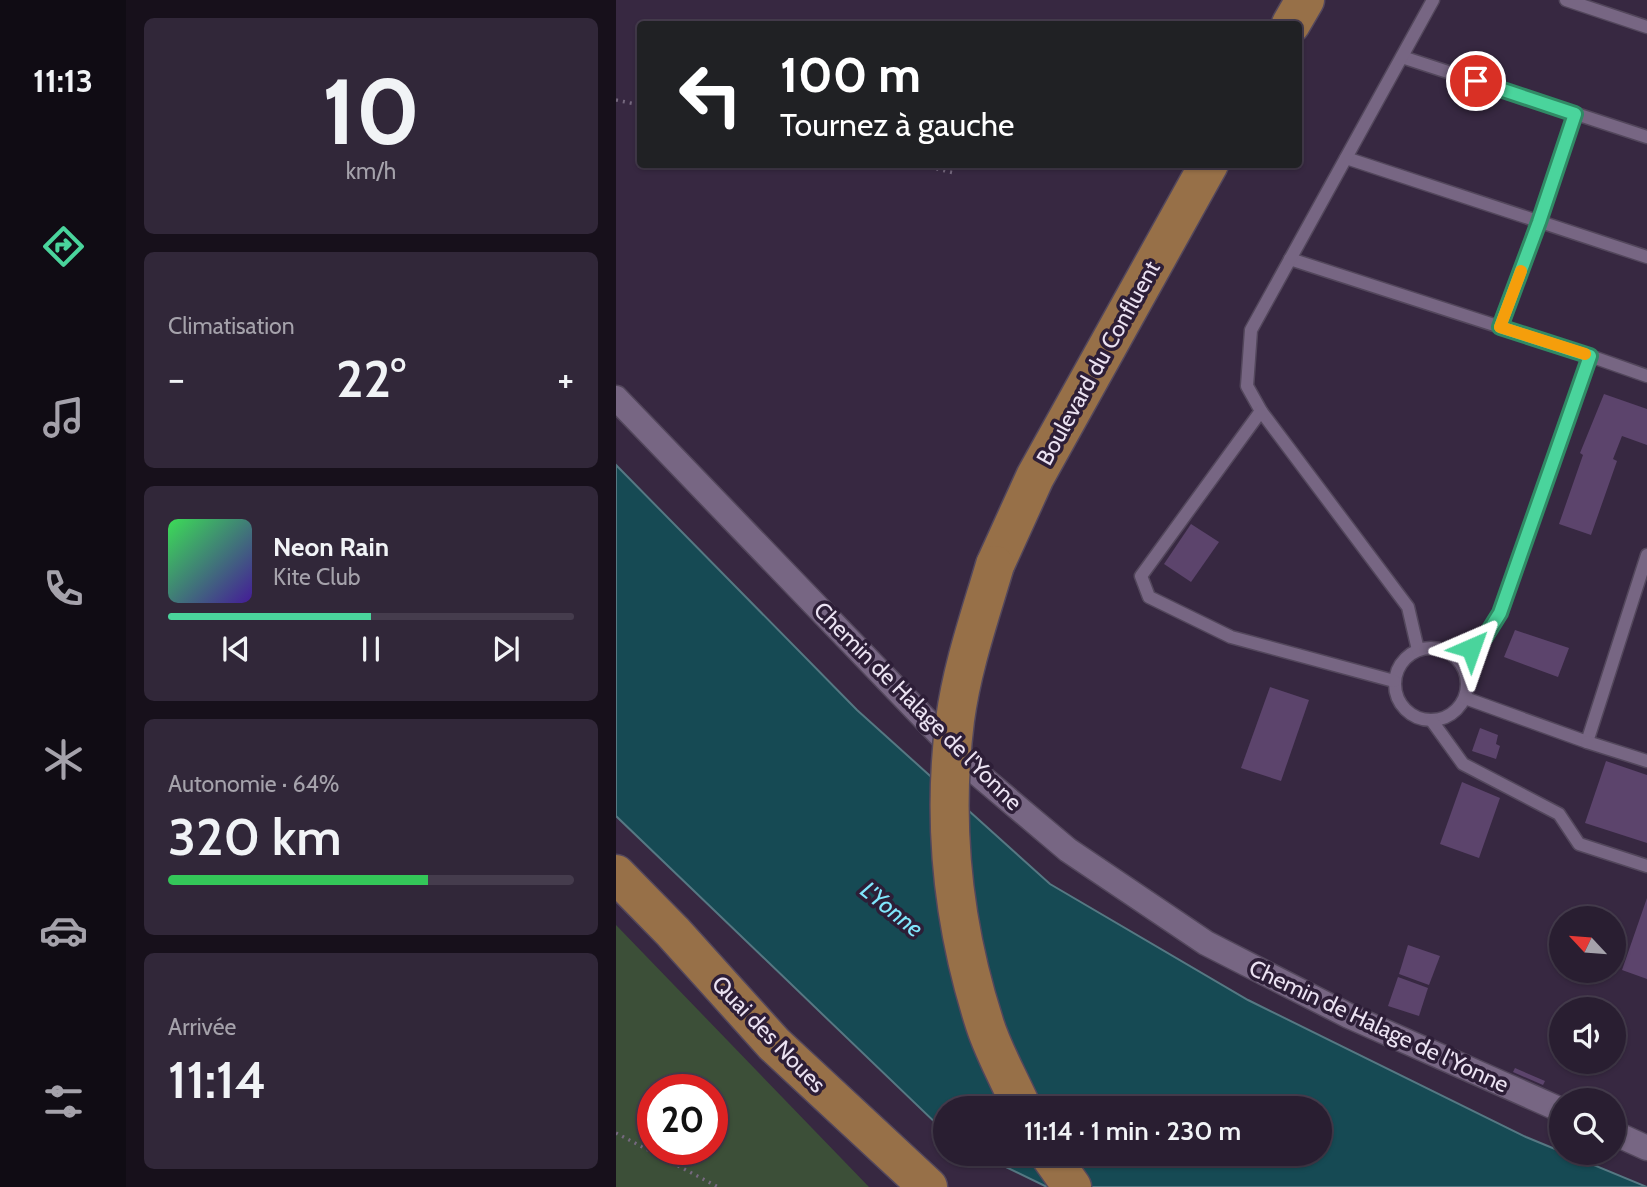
<!DOCTYPE html>
<html lang="fr">
<head>
<meta charset="utf-8">
<style>
	body { margin:0; font-family:Cabin,sans-serif; background:#312739; color:#f1f3f6; height:100vh; display:flex; flex-direction:column; font-size:26px; white-space:nowrap }
	* { box-sizing:border-box; margin:0 }
	p { font-size:23px; color:#a5a2ab }
	.icon { flex:none; width:38px; height:38px; fill:none; stroke:currentColor; stroke-width:2; stroke-linecap:round; stroke-linejoin:round }
	.map { position:relative; flex:1; overflow:hidden }
	.drawer { display:flex; flex-direction:column; gap:18px; padding:18px; background:#17101b; width:490px }
	.drawer>* { flex:none }
	.hud { position:absolute; left:21px; top:21px; width:665px; height:147px; border-radius:7px; box-shadow:0 2px 5px #0004,0 0 0 2px #453c4d; background:#202124; color:#fff; overflow:hidden }
	.needle { width:46px; rotate:296deg }
	.fabs { position:absolute; left:933px; top:906px; display:grid; gap:14px }
	.fabs a { display:grid; place-items:center; width:77px; height:77px; border-radius:50%; background:#291e31; box-shadow:0 2px 5px #0004,0 0 0 2px #453c4d; font-size:35px }
	.speed { position:absolute; left:21px; top:1074px; display:flex; gap:14px; font-size:35px; font-weight:700; text-align:center }
	.speed>* { display:grid; place-content:center; width:91px; height:91px; border-radius:50%; background:#291e31; box-shadow:0 2px 5px #0004,0 0 0 2px #453c4d; line-height:1 }
	.speed .limit { border:10px solid #d22; background:#fff; color:#111 }
	.pin { position:absolute; display:grid; place-items:center; width:60px; height:60px; color:#fff; margin:-30px; border:4px solid #fff; border-radius:50%; box-shadow:0 2px 7px #0007 }
	.me { position:absolute; width:77px; margin:-38px; rotate:43deg; stroke-linejoin:round; filter:drop-shadow(0 0 5px #0008) }
	.turn { display:flex; align-items:center; gap:24px; height:147px; padding:0 28px; font-size:32px }
	.turn .icon { width:91px; height:91px; stroke-width:2.5 }
	.turn b { display:block; font-size:49px; line-height:60px }
	.big { font-size:52px; font-weight:600; line-height:1.1 }
	.drawer .card { flex:1; display:flex; flex-direction:column; justify-content:center; gap:10px; min-width:0; padding:0 24px; border-radius:10px; background:#312739 }
	.drawer .dial { align-items:center; gap:0 }
	.dial b { font-size:91px; line-height:1 }
	.song { display:flex; align-items:center; gap:21px }
	.cover { width:84px; height:84px; border-radius:10px; background:linear-gradient(135deg,hsl(130 70% 55%),hsl(260 70% 35%)) }
	.played { height:7px; border-radius:4px; background:linear-gradient(90deg,#4ad49c 50%,#453c4d 50%) }
	.keys { display:flex; justify-content:space-around; direction:ltr }
	.heat { display:flex; justify-content:space-between; align-items:center; font-size:38px; direction:ltr }
	.charge { height:10px; border-radius:5px; background:linear-gradient(90deg,#34c759 64%,#453c4d 0) }
	.trip { position:absolute; left:317px; top:1096px; width:399px; height:70px; border-radius:35px; background:#291e31; box-shadow:0 2px 5px #0004,0 0 0 2px #453c4d; font-weight:600; line-height:70px; text-align:center }
	main { display:flex; flex:1; min-height:0 }
	.dock { display:flex; flex-direction:column; width:126px; justify-content:space-around; align-items:center; background:#100c14; color:#a5a2ab }
	.dock .icon { width:49px; height:49px }
	.dock .selected { color:#4ad49c }
	.dock b { font-size:32px; color:#f1f3f6 }
	.map>svg:first-child { display:block }
	.green { fill:#3c4f38; fill-rule:evenodd }
	.water { fill:#164a54; stroke:#567883; stroke-width:2 }
	.building { fill:#5c446c }
	.lines { fill:none; stroke-linecap:round; stroke-linejoin:round }
	.service-casing { stroke:#53475c; stroke-width:15 }
	.minor-casing { stroke:#53475c; stroke-width:27 }
	.primary-casing { stroke:#53475c; stroke-width:41 }
	.path { stroke:#76697f; stroke-width:3.5; stroke-dasharray:2 5; stroke-linecap:butt }
	.service { stroke:#776683; stroke-width:12 }
	.minor { stroke:#776683; stroke-width:24 }
	.primary { stroke:#977048; stroke-width:38 }
	.primary-bridge-casing { stroke:#53475c; stroke-width:41; stroke-linecap:butt }
	.primary-bridge { stroke:#977048; stroke-width:38 }
	.route-casing { stroke:#308a65; stroke-width:18 }
	.route { stroke:#4ad49c; stroke-width:12 }
	.slow { stroke:#f59e0b; stroke-width:12 }
	.labels { text-anchor:middle; dominant-baseline:central; stroke-width:7; stroke-linejoin:round; paint-order:stroke }
	.street-label { font-size:23px; fill:#ebe2f2; stroke:#2d1e37 }
	.water-label { font-size:24px; font-style:italic; fill:#80e7fd; stroke:#2d1e37 }
</style>
</head>
<body>
<main>
<nav class="dock">
<b>11:13</b>
<svg class="icon selected" aria-label="directions" viewBox="0 0 24 24"><path d="M12 3l9 9-9 9-9-9zM9 14v-3h6M13 9l2 2-2 2"/></svg>
<svg class="icon" aria-label="music" viewBox="0 0 24 24"><path d="M9 18V5l10-2v13"/><circle cx="6" cy="18" r="3"/><circle cx="16" cy="16" r="3"/></svg>
<svg class="icon" aria-label="phone" viewBox="0 0 24 24"><path d="M5 4h4l2 5-3 2q2 4 5 5l2-3 5 2v4C11 20 4 13 5 4z"/></svg>
<svg class="icon" aria-label="climate" viewBox="0 0 24 24"><path d="M12 3v18M4 7l16 10M4 17L20 7"/></svg>
<svg class="icon" aria-label="car" viewBox="0 0 24 24"><path d="M5 17H2v-5l4-1 3-4h7l3 4 3 1v5h-3M9 17h6M6 11h13"/><circle cx="7" cy="17" r="2"/><circle cx="17" cy="17" r="2"/></svg>
<svg class="icon" aria-label="filters" viewBox="0 0 24 24"><path d="M4 7h16M4 17h16"/><circle cx="9" cy="7" r="2"/><circle cx="15" cy="17" r="2"/></svg>
</nav>
<section class="drawer">
<div class="card dial"><b>10</b><p>km/h</p></div>
<div class="card"><p>Climatisation</p>
<div class="heat"><a>−</a><b class="big">22°</b><a>+</a></div>
</div>
<div class="card">
<div class="song"><i class="cover"></i><div><b>Neon Rain</b><p>Kite Club</p></div></div>
<div class="played"></div>
<div class="keys"><svg class="icon" aria-label="previous" viewBox="0 0 24 24"><path d="M18 5L8 12l10 7zM5 5v14"/></svg><svg class="icon" aria-label="pause" viewBox="0 0 24 24"><path d="M8 5v14M16 5v14"/></svg><svg class="icon" aria-label="next" viewBox="0 0 24 24"><path d="M6 5l10 7-10 7zM19 5v14"/></svg></div>
</div>
<div class="card"><p>Autonomie · 64%</p><b class="big">320 km</b><div class="charge"></div></div>
<div class="card"><p>Arrivée</p><b class="big">11:14</b></div>
</section>
<div class="map">
<svg width="1031" height="1187" viewBox="0 0 1031 1187">
	<rect width="100%" height="100%" fill="#372841"/>
	<path class="green" d="M0 925 253 1187H0ZM37 1090H96V1150H37Z"/>
	<path class="water" d="M0 465 241 710 434 884 632 1000 910 1137 1031 1187H431L361 1153H704V1108H329V1132L0 816Z"/>
	<g class="building">
		<path d="M988 394 1031 409V445L1006 436 997 459 1001 461 975 535 943 524 967 455 964 453Z"/>
		<path d="M575 524 603 542 575 582 548 564Z"/>
		<path d="M899 630 953 648 942 677 888 657Z"/>
		<path d="M654 687 693 700 665 781 625 768Z"/>
		<path d="M864 728 882 735 880 744 884 746 880 759 856 751Z"/>
		<path d="M990 761 1031 775V843L969 823Z"/>
		<path d="M846 782 884 798 863 858 824 844Z"/>
		<path d="M1031 898V979L1006 970Z"/>
		<path d="M792 945 824 956 813 985 783 974Z"/>
		<path d="M782 977 812 988 803 1016 772 1006Z"/>
		<path d="M899 1068 929 1081 927 1085 897 1072Z"/>
	</g>
	<g class="lines">
		<g class="service-casing">
			<g id="service">
				<path d="M950 0 1031 27"/>
				<path d="M786 57 1031 137"/>
				<path d="M730 158 1031 257"/>
				<path d="M674 259 974 356"/>
				<path d="M884 326 923 222 959 114"/>
				<path d="M645 411 631 386 635 330 817 0"/>
				<circle cx="815" cy="684" r="36"/>
				<path d="M841 658 869 637 884 613 974 356 1031 376"/>
				<path d="M778 681 615 637 533 597 525 576 645 411 792 607 802 650"/>
				<path d="M849 698 971 742 1031 555"/>
				<path d="M816 721 847 764 943 814 963 844 1031 866"/>
				<path d="M971 742 1031 761"/>
			</g>
		</g>
		<g class="minor-casing">
			<g id="minor">
				<path d="M0 398 362 774 452 850 590 943 733 1016 945 1110"/>
				<path d="M998 1133 1031 1148"/>
			</g>
		</g>
		<g class="primary-casing">
			<g id="primary">
				<path d="M675 24 689 0"/>
				<path d="M379 565 419 477 593 164"/>
				<path d="M0 874 57 932 158 1044 312 1187"/>
				<path d="M432 1153 456 1187"/>
			</g>
		</g>
		<g class="path">
			<path d="M0 100 24 105"/>
			<path d="M300 164 338 173"/>
			<path d="M0 1133 102 1187"/>
		</g>
		<use href="#service" class="service"/>
		<use href="#minor" class="minor"/>
		<use href="#primary" class="primary"/>
		<g class="primary-bridge-casing">
			<path id="primary-bridge" d="M379 565C364 616 346 667 339 720 326 823 337 926 369 1025 378 1053 394 1081 406 1108"/>
		</g>
		<use href="#primary-bridge" class="primary-bridge"/>
	</g>
	<g class="lines">
		<g class="route-casing">
			<path id="route" d="M855 648 869 637 884 613 974 356 884 327 923 222 959 114 860 81"/>
		</g>
		<use href="#route" class="route"/>
		<path class="slow" d="M905 271 884 327 969 354"/>
	</g>
	<g class="labels">
		<g class="street-label">
			<text transform="translate(482 363) rotate(-61)">Boulevard du Confluent</text>
			<text transform="translate(302 706) rotate(45)">Chemin de Halage de l'Yonne</text>
			<text transform="translate(763 1026) rotate(25)">Chemin de Halage de l'Yonne</text>
			<text transform="translate(153 1034) rotate(46)">Quai des Noues</text>
		</g>
		<g class="water-label">
			<text transform="translate(276 909) rotate(39)">L'Yonne</text>
		</g>
	</g>
</svg>
<div class="fabs">
<a><svg class="needle" viewBox="-14 -14 28 28"><path d="M0-13l5 13h-10z" fill="#e53935"/><path d="M0 13l5-13h-10z" fill="#a5a2ab"/></svg></a>
<a><svg class="icon" aria-label="sound" viewBox="0 0 24 24"><path d="M4 9h4l5-4v14l-5-4H4zM17 9q2 3 0 6"/></svg></a>
<a><svg class="icon" aria-label="search" viewBox="0 0 24 24"><circle cx="10" cy="10" r="6"/><path d="M15 15l6 6"/></svg></a>
</div>
<div class="speed"><div class="limit">20</div></div>
<div class="pin" style="left:860px;top:81px;background:#d93025"><svg class="icon" aria-label="arrive" viewBox="0 0 24 24"><path d="M6 21V4h12l-3 4 3 4H6"/></svg></div>
<svg class="me" style="left:855px;top:648px" viewBox="-20 -20 40 40"><path d="M0-17L14 15 0 8-14 15z" fill="#4ad49c" stroke="#fff" stroke-width="4"/></svg>
<div class="trip">11:14 · 1 min · 230 m</div>
<div class="hud">
<div class="turn"><svg class="icon" aria-label="left" viewBox="0 0 24 24"><path d="M17 20v-9H6M10 6l-5 5 5 5"/></svg><div><b>100 m</b>Tournez à gauche</div></div>
</div>
</div>
</main>
</body>
</html>
